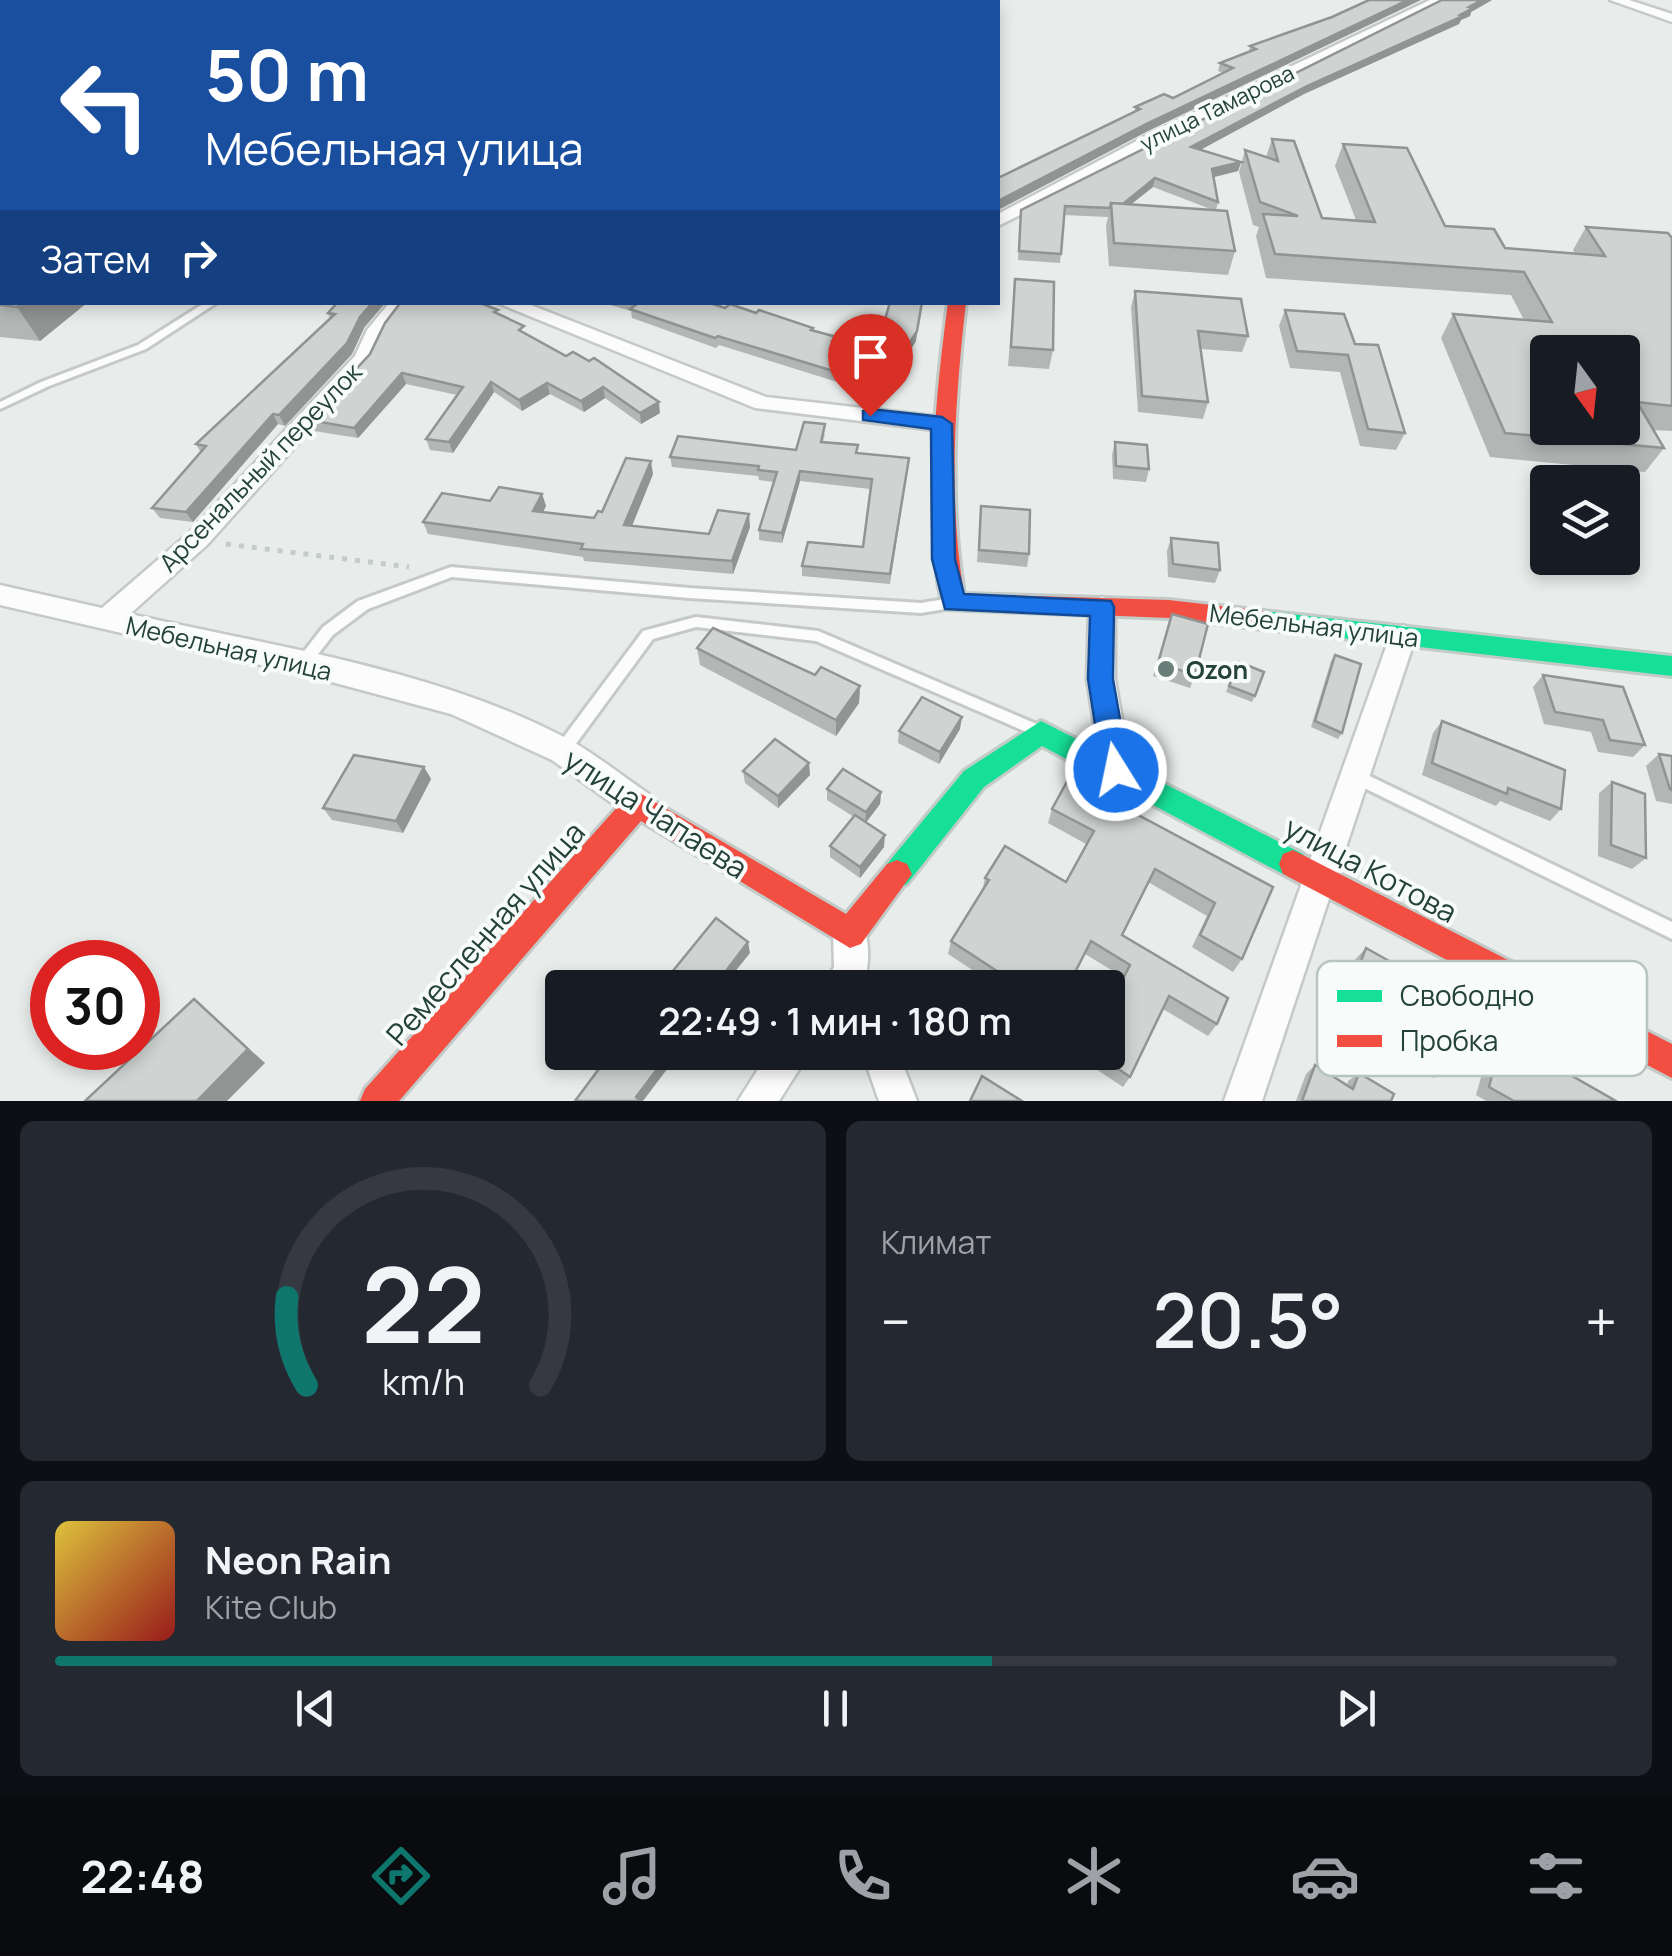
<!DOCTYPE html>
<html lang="ru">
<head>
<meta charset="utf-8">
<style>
	body { margin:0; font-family:Manrope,sans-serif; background:#242831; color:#f1f3f6; height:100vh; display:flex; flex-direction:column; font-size:38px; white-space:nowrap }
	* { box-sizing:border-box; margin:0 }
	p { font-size:32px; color:#9ea1a6 }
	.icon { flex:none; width:55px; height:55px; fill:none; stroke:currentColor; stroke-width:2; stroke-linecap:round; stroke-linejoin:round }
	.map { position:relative; height:1101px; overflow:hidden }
	.details { display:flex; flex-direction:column; gap:20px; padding:20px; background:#0d0f14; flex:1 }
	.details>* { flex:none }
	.hud { position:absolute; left:0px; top:0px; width:1000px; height:305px; box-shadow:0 5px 15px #0003; background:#1a4fa0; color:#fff; overflow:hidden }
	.needle { width:65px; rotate:165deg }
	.tools { position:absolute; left:1530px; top:335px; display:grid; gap:20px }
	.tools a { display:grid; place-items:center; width:110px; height:110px; border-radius:10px; background:#171b24; box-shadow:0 5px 15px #0003; font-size:50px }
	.speed { position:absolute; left:30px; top:940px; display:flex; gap:20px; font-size:50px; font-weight:700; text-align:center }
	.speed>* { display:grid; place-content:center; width:130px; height:130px; border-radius:50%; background:#171b24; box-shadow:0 5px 15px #0003; line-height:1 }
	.speed .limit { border:15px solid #d22; background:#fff; color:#111 }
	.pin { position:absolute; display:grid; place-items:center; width:85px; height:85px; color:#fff; margin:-102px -42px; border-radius:50% 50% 50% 0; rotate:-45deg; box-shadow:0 0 10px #0007 }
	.pin .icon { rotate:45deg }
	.me { position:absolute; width:110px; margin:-55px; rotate:350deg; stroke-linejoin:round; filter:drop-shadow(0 0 8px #0008) }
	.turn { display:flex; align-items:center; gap:35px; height:210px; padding:0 40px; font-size:45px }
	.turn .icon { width:130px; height:130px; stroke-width:2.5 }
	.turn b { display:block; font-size:70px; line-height:85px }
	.then { display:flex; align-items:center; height:95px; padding:0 40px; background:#0003; gap:20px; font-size:38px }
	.big { font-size:75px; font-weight:600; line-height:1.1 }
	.details .tile { flex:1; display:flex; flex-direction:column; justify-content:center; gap:15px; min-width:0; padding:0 35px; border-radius:15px; background:#242831 }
	.details .dial { align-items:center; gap:0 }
	.dial svg { height:260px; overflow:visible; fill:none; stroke:#363941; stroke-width:7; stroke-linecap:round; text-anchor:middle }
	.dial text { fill:#f1f3f6; stroke:none }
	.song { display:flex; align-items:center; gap:30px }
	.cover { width:120px; height:120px; border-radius:15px; background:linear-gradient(135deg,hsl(50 70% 55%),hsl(0 70% 35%)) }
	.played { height:10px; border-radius:5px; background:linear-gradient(90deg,#0f766e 60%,#363941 60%) }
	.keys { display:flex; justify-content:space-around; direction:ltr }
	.heat { display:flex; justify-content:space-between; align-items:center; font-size:55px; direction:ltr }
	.details .tiles { flex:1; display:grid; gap:20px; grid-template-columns:1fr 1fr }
	.tile:last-child { grid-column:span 2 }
	.trip { position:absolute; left:545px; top:970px; width:580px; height:100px; border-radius:10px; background:#171b24; box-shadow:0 5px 15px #0003; font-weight:600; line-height:100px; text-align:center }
	.menu { display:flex; height:160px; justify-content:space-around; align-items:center; background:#090b0e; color:#9ea1a6 }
	.menu .icon { width:70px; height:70px }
	.menu .active { color:#0f766e }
	.menu b { font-size:45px; color:#f1f3f6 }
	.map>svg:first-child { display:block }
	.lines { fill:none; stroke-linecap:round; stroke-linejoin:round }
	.lane-casing { stroke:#c5cac8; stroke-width:6 }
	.street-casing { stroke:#c5cac8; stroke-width:5 }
	.fast-casing { stroke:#c3cbc8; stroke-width:6 }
	.jam-casing { stroke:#c3cbc8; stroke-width:6 }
	.path { stroke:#c3ccca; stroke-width:5; stroke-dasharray:5 8; stroke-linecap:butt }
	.lane { fill:#fcfcfc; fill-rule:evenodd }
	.street { fill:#fcfcfc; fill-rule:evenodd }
	.fast { fill:#16e098; fill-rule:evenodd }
	.jam { fill:#f24e42; fill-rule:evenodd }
	.wall { fill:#b2b6b5; fill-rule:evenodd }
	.shaded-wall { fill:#919493 }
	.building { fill:#cfd4d2; stroke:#919493; stroke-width:2.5; fill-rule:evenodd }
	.route { fill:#1a73e8; stroke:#114b97; stroke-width:2.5 }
	.poi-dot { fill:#697e78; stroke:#f7fbf9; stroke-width:4 }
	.labels { text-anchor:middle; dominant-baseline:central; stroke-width:8; stroke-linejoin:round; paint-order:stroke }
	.far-street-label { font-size:22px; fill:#24423a; stroke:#f7fbf9 }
	.street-label { font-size:25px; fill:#24423a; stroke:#f7fbf9 }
	.poi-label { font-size:25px; font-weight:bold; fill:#24423a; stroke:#f7fbf9; text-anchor:start }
	.near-street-label { font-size:30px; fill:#24423a; stroke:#f7fbf9 }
	.key { fill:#f7fbf9; stroke:#b8c4c0; stroke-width:2.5 }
	.key-label { font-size:28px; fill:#24423a }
</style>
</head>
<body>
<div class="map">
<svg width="1672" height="1101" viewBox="0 0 1672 1101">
	<rect width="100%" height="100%" fill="#e8edeb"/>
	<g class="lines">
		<g class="lane-casing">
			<g id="lane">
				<path d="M189 0H197L194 2H187Z"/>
				<path d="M427 0H487L490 2H427Z"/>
				<rect x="0" y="33" width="2" height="4"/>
				<rect x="0" y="93" width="2" height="5"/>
				<rect x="0" y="118" width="2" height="4"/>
				<path d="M206 302H218L146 349 49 386 0 409V402L41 382 138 345Z"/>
				<path d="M451 567 689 588 921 603 951 598 956 599 958 603 956 607 951 608 921 613 689 598 452 577 368 609 333 635 308 667 303 669 298 667 296 663 298 659 323 627 358 601Z"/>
				<path d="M696 617 818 631 1039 725 1041 729 1039 733 1034 735 1029 733 816 641 696 627 653 639 567 756 562 757 557 756 555 751 557 746 643 631Z"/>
				<path d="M1355 769 1672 922V939L1350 781 1347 776 1350 771Z"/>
			</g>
		</g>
		<g class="street-casing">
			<g id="street">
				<path d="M1430 0H1446L998 226V214L1146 136Z"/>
				<path d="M1610 0H1629L1672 14V22Z"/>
				<path d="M0 134 2 135V145L0 144Z"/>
				<path d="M390 302H410L386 332 371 362 207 545 130 614C272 646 445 671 573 742 599 757 624 777 649 794L653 804 649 814 638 818 627 814 552 760 451 714 313 677 0 605V585L102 608 189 533 355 356 367 330Z"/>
				<path d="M495 302H523L766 397 942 417 953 424 942 431 755 408Z"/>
				<path d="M1102 597 1111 600 1115 607V679L1131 770 1127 779 1116 783 1105 779 1101 770 1087 679 1089 607 1093 600Z"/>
				<path d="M1403 625 1413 629 1416 636 1262 1101H1224L1390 636 1393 629Z"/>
				<path d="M850 916 862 921C870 942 871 968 861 988H822L834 967 833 933 838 921Z"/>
				<path d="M769 1052H810L779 1101H738Z"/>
				<path d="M862 1052H898L917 1101H879Z"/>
			</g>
		</g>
		<g class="fast-casing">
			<g id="fast">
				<path d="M1263 611 1672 656V676L1263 629 1255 627 1251 620 1255 613Z"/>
				<path d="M1041 721 1303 854 1307 864 1303 874 1293 878 1283 874 1042 746 984 787 907 884 897 888 887 884 882 874 887 864 964 771Z"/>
			</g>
		</g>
		<g class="jam-casing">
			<g id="jam">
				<path d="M948 302H966C955 400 948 497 964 594L1169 600 1263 611 1271 613 1275 620 1271 627 1263 629 1169 618 946 609C937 592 937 568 935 549 929 466 937 384 948 302Z"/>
				<path d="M638 792 846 914 887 864 897 860 907 864 912 874 861 944 850 948 641 821 399 1101H360L365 1089 628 795Z"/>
				<path d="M1293 850 1672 1044V1078L1283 874 1279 864 1283 854Z"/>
			</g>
		</g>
		<path class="path" d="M226 544 409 567"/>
		<use href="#lane" class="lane"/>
		<use href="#street" class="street"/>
		<use href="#fast" class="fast"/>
		<use href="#jam" class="jam"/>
	</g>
	<g class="wall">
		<path d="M1442 0H1492L1471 12 1470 16 1461 20 1459 24 1304 94 1200 150 1241 162 1238 171 1214 177 1218 202 1216 210 1235 251 1228 275 1109 266 1106 226 1108 217 1064 215 1060 263 1018 260 1021 210ZM1153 187 1213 210 1131 204Z"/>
		<path d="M1332 17 1144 133 998 210V178L1135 111V107L1173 98 1223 73 1218 71 1220 63 1249 52 1250 46Z"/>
		<path d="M1272 139 1322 218 1356 220 1335 166 1343 144 1445 226 1505 248 1575 253 1573 250 1586 227 1672 238V431L1653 430 1664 448 1645 472 1490 457 1441 338 1453 314 1524 320 1511 295 1266 278 1256 236 1259 227 1253 225 1239 172 1245 150 1266 157Z"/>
		<path d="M0 276 88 302 40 341 0 337Z"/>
		<path d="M1015 279 1053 350 1049 369 1008 366Z"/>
		<path d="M1135 291 1248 336 1242 352 1201 349 1208 402 1203 419 1138 412 1131 307Z"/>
		<path d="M338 302 364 328 352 354 285 426 278 424 193 522 160 518 152 508 201 453 196 444 330 319 328 313Z"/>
		<path d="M600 302H707L877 348 916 341 882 396 719 345 716 348 632 318 631 311Z"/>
		<path d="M1285 310 1355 344 1405 433 1396 450 1360 446 1340 372 1290 368 1279 326Z"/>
		<path d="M499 315 526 334 660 413 641 424 605 398 584 412 550 394 522 411 494 392 453 453 430 450 426 439 457 395 406 384 358 438 314 431 309 420 370 354Z"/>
		<path d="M825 434 823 442 908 468 890 584 802 576V566L863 547 870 489 800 481 782 543 759 540V530L774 482 759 480 758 476 672 467 670 457 796 450Z"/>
		<path d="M1115 442 1149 469 1146 482 1113 479 1112 455Z"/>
		<path d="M653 474 632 526 709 534 750 527 733 574 584 561 583 557 428 534 423 522 490 501 542 494 546 506 543 512 594 518Z"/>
		<path d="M981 506 1029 554 1027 567 977 562Z"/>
		<path d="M1171 538 1220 570 1215 583 1168 577 1167 551Z"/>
		<path d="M1172 614 1195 675 1190 688 1153 676Z"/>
		<path d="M697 648 860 686 859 703 836 736 700 665Z"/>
		<path d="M1335 655 1342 733 1338 739 1311 727 1331 661Z"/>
		<path d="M1239 662 1255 696 1252 702 1226 692Z"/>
		<path d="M1543 675 1645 745 1633 757 1598 752 1591 732 1544 724 1533 687Z"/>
		<path d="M1442 721 1561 809 1550 821 1500 801 1496 806 1422 775 1433 733Z"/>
		<path d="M960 729 939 764 898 743 899 731Z"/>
		<path d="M1659 754 1672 756V804L1656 801 1646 766Z"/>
		<path d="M424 767 431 779 403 833 332 820 323 808Z"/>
		<path d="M743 771 810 775 778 808 745 783Z"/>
		<path d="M1612 782 1646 858 1632 869 1598 856 1599 793Z"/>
		<path d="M827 789 881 792 880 804 866 822 884 847 860 878 830 857V846L854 817 827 800Z"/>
		<path d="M1052 809 1273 887 1242 959 1233 972 1192 947 1207 916 1148 882 1122 935 1217 1024 1208 1036 1163 1009 1130 1077 1123 1087 1081 1059 1084 1052H1108L1123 977 1085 954 1068 988H1000L948 954 951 941 982 892 985 878 1066 882 1086 844 1048 823Z"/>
		<path d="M1366 948 1452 1065 1434 1078 1359 1032 1364 1019 1336 1003 1352 963Z"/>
		<path d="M1502 1036 1616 1101H1486L1476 1095 1490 1045Z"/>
		<path d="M1315 1065 1347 1086 1348 1081 1359 1073 1391 1101H1296L1306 1074Z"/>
	</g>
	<g class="shaded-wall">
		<path d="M140 0H169L164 2H134Z"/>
		<path d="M284 0H311L307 2H280Z"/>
		<path d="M1408 0H1421L1144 133 998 210V201L1146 124Z"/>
		<path d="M1482 0H1492L1471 12 1470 16 1461 20 1459 24 1304 94 1189 156 1191 147 1307 86Z"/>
		<path d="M1241 162 1238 171 1210 178 1212 169Z"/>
		<path d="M1155 178 1153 187 1115 217 1117 208Z"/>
		<path d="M2 247V266L0 269V249Z"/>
		<path d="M23 302H88L40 341 17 307Z"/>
		<path d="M373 302H386L364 328 352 354 285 426 279 415Z"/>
		<path d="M922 302 916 341 882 396 883 386Z"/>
		<path d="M402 373 406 384 358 438 354 428Z"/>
		<path d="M491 382 494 392 453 453 449 442Z"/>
		<path d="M547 383 550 394 522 411 519 400Z"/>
		<path d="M603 387 605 398 584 412 581 401Z"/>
		<path d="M659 402 660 413 641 424 640 413Z"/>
		<path d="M273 414 278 424 193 522 186 512Z"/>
		<path d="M651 461 653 474 627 538 624 525Z"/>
		<path d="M800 471V481L782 543V533Z"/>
		<path d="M542 494 546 506 537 524 533 511Z"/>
		<path d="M749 514 750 527 733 574 732 561Z"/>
		<path d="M860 686 859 703 836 736V720Z"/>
		<path d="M962 717 960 729 939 764 940 752Z"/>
		<path d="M809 763 810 775 778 808V796Z"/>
		<path d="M424 767 431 779 403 833 396 821Z"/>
		<path d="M881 792 880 804 865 824 866 812Z"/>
		<path d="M885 835 884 847 860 878V867Z"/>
		<path d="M748 942 750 953 722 988H713Z"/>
		<path d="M194 999 265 1063 227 1101H197Z"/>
		<path d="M670 1052H680L643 1101H638L636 1097Z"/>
	</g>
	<g class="building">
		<path d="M77 0H140L134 2H72Z"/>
		<path d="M248 0H284L280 2H245Z"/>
		<path d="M1369 0H1408L1146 124 998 201V178L1140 109 1135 107 1164 94 1173 98 1233 68 1220 63 1256 49 1250 46 1332 17Z"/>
		<path d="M1442 0H1482L1469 7 1473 8 1460 15 1463 16 1307 86 1191 147 1241 162 1212 169 1218 202 1155 178 1123 204 1111 203 1110 208 1065 206 1061 254 1019 251 1021 210Z"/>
		<path d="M1272 139 1294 141 1322 218 1375 222 1343 144 1407 148 1445 226 1494 229 1505 248 1605 256 1586 227 1668 233 1672 238V406L1637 402 1664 448 1505 433 1453 314 1552 322 1524 272 1275 254 1263 214 1298 216 1260 202 1245 150 1278 161ZM1548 352H1622V428H1548Z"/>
		<path d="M1 154 2 155V247L0 249Z"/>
		<path d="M1111 203 1227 211 1235 251 1114 243Z"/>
		<path d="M2 274V302H23L17 307 0 305V276Z"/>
		<path d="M1015 279 1054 282 1053 350 1011 347Z"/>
		<path d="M1135 291 1241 299 1248 336 1198 331 1208 402 1142 396Z"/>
		<path d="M338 302H373L360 317 347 343 279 415 273 414 186 512 152 508 206 446 196 444 335 314 328 313Z"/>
		<path d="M401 302H478L498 310 494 312 524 326 519 330 566 356 573 352 589 361 594 358 659 402 640 413 603 387 581 401 547 383 519 400 491 382 449 442 426 439 463 387 402 373 354 428 309 420 370 354 385 323Z"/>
		<path d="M631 302H707L725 308 730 304 756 313 759 310 813 328 811 330 877 348 890 302H922L917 331 883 386 718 336 715 338 630 309 637 304Z"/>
		<path d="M1285 310 1344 314 1355 344 1378 345 1405 433 1368 429 1348 355 1297 351Z"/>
		<path d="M804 422 825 424 821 442 858 445 856 453 909 458 890 574 802 566 808 542 863 547 872 479 800 471 782 533 759 530 777 472 758 470 759 466 670 457 678 436 796 450Z"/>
		<path d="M1115 442 1147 445 1149 469 1116 466Z"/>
		<path d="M626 458 651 461 624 525 709 534 718 510 749 514 732 561 581 549 583 544 423 522 442 493 490 501 499 487 542 494 533 511 594 518 598 511 602 512Z"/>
		<path d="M981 506 1030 510 1029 554 979 550Z"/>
		<path d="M1171 538 1218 543 1220 570 1173 564Z"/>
		<path d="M1172 614 1208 624 1195 675 1158 663Z"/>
		<path d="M713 628 815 675 821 667 860 686 836 720 697 648Z"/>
		<path d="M1335 655 1361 664 1342 733 1315 721Z"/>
		<path d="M1239 662 1264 672 1255 696 1229 686Z"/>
		<path d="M1543 675 1623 687 1645 745 1610 740 1603 720 1555 712Z"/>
		<path d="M922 697 962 717 940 752 899 731Z"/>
		<path d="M1442 721 1565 770 1561 809 1508 788 1507 794 1432 763Z"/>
		<path d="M775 739 809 763 778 796 743 771Z"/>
		<path d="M1659 754 1672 756V790L1670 789Z"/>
		<path d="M354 755 424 767 396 821 323 808Z"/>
		<path d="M843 769 881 792 866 812 827 789Z"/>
		<path d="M1069 778 1273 887 1242 959 1200 935 1215 903 1155 869 1122 935 1228 998 1217 1024 1169 996 1130 1077 1094 1052H1108V1008L1130 965 1091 941 1067 988H1023L951 941 989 880 985 878 1005 846 1066 882 1094 831 1052 809Z"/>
		<path d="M1612 782 1645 794 1646 858 1611 845Z"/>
		<path d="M855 815 885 835 860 867 830 846Z"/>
		<path d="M716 918 748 942 713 988H659Z"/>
		<path d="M1366 948 1469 1006 1452 1065 1374 1019 1378 1005 1350 989Z"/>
		<path d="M194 999 248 1049 197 1101H85Z"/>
		<path d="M1502 1036 1616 1101H1514L1489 1087Z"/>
		<path d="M601 1052H670L636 1097 641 1101H575L607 1058Z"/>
		<path d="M1315 1065 1353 1089 1359 1073 1394 1094 1391 1101H1302Z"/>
		<path d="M982 1076 1022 1101H970Z"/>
	</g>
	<path class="route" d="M870 409 942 417 952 424 955 559 964 594 1111 601 1114 607 1113 679 1129 770 1125 779 1116 782 1106 779 1102 770 1088 679 1090 616 945 609 932 559 931 429 863 420V411Z"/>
	<circle class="poi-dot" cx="1166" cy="669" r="10"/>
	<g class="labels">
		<g class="far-street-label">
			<text transform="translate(1217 108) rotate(-26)">улица Тамарова</text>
		</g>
		<g class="street-label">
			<text transform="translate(260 467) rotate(-46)">Арсенальный переулок</text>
			<text transform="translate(1314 625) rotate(7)">Мебельная улица</text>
			<text transform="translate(229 648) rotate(13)">Мебельная улица</text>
		</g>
		<g class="poi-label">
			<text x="1186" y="669">Ozon</text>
		</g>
		<g class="near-street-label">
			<text transform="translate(656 813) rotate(33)">улица Чапаева</text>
			<text transform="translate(1371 869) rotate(28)">улица Котова</text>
			<text transform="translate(485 933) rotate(-49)">Ремесленная улица</text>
		</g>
	</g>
	<rect x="1317" y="961" width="330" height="115" rx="15" class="key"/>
	<rect x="1337" y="990" width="45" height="12" fill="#16e098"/>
	<rect x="1337" y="1035" width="45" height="12" fill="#f24e42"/>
	<g class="key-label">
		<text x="1400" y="1006">Свободно</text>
		<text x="1400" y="1051">Пробка</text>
	</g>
</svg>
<div class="tools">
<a><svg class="needle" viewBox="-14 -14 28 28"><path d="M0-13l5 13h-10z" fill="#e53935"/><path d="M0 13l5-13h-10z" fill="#9ea1a6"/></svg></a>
<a><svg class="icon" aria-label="layers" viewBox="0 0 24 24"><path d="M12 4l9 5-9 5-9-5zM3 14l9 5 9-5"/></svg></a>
</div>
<div class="speed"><div class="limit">30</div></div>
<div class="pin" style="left:870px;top:416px;background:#d93025"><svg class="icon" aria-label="arrive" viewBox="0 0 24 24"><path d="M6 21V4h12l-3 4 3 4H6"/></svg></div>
<svg class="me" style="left:1116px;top:770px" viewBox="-20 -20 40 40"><circle r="17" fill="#1a73e8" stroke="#fff" stroke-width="3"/><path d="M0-11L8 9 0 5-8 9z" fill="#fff"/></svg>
<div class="trip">22:49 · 1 мин · 180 m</div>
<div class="hud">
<div class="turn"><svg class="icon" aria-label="left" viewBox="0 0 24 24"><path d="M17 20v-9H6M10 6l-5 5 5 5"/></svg><div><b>50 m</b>Мебельная улица</div></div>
<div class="then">Затем<svg class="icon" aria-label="right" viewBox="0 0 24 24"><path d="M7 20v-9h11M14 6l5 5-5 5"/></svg></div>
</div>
</div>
<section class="details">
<div class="tiles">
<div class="tile dial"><svg viewBox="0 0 100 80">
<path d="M14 69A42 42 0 1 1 86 69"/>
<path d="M14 69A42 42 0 0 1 8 42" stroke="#0f766e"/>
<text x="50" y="56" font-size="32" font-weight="700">22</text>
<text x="50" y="72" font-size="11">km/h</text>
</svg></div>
<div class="tile"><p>Климат</p>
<div class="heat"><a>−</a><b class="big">20.5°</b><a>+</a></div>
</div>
<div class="tile">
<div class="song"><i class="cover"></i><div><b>Neon Rain</b><p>Kite Club</p></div></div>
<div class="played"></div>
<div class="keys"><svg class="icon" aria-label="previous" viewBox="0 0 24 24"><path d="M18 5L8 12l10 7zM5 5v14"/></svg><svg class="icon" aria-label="pause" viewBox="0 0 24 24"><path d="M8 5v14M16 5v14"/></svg><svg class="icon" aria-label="next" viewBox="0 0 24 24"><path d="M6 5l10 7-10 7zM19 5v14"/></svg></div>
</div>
</div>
</section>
<nav class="menu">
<b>22:48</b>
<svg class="icon active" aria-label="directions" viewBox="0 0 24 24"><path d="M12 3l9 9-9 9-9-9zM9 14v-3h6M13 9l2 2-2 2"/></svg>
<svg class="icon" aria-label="music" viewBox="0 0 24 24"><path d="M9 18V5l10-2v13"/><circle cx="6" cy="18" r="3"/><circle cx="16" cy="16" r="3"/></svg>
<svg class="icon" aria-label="phone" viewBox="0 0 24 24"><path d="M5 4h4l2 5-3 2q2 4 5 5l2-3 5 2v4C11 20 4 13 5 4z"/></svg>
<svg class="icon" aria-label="climate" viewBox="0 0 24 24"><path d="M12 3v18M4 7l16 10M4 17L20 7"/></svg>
<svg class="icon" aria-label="car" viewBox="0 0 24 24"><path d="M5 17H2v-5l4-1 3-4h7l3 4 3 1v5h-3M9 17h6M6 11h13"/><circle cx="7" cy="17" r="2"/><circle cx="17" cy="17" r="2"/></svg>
<svg class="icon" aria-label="filters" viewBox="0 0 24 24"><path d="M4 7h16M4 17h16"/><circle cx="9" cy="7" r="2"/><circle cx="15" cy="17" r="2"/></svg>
</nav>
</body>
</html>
